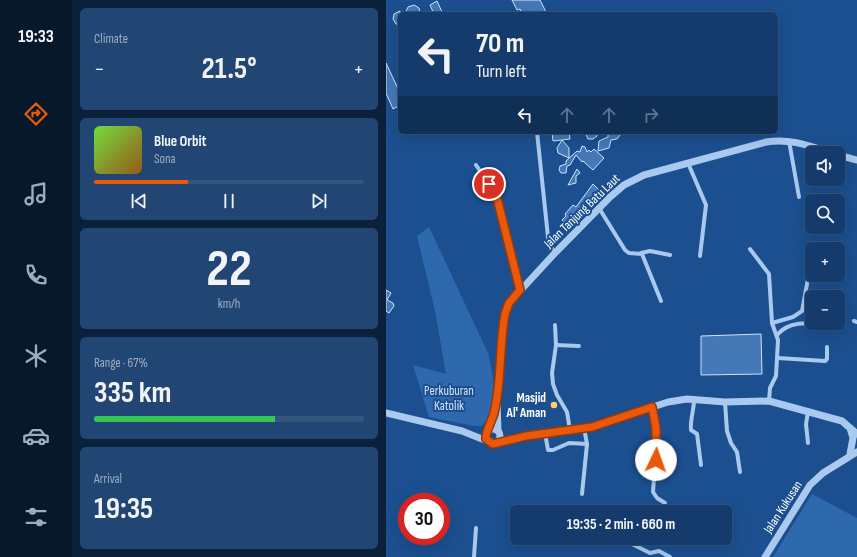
<!DOCTYPE html>
<html lang="en">
<head>
<meta charset="utf-8">
<style>
	body { margin:0; font-family:"Sofia Sans Condensed",sans-serif; background:#214673; color:#f1f3f6; height:100vh; display:flex; flex-direction:column; font-size:15px; white-space:nowrap }
	* { box-sizing:border-box; margin:0 }
	p { font-size:13px; color:#9dadc1 }
	.icon { flex:none; width:22px; height:22px; fill:none; stroke:currentColor; stroke-width:2; stroke-linecap:round; stroke-linejoin:round }
	.map { position:relative; flex:1; overflow:hidden }
	.sheet { display:flex; flex-direction:column; gap:8px; padding:8px; background:#0b203b; width:314px }
	.sheet>* { flex:none }
	.guide { position:absolute; left:12px; top:12px; width:380px; height:122px; border-radius:6px; box-shadow:0 4px 16px #0002,0 0 0 1px #33557e; background:#143b6b; color:#f1f3f6; overflow:hidden }
	.fabs { position:absolute; left:419px; top:146px; display:grid; gap:8px }
	.fabs a { display:grid; place-items:center; width:40px; height:40px; border-radius:6px; background:#143b6b; box-shadow:0 4px 16px #0002,0 0 0 1px #33557e; font-size:20px }
	.speed { position:absolute; left:12px; top:493px; display:flex; gap:8px; font-size:20px; font-weight:700; text-align:center }
	.speed>* { display:grid; place-content:center; width:52px; height:52px; border-radius:50%; background:#143b6b; box-shadow:0 4px 16px #0002,0 0 0 1px #33557e; line-height:1 }
	.speed .limit { border:6px solid #d22; background:#fff; color:#111 }
	.pin { position:absolute; display:grid; place-items:center; width:34px; height:34px; color:#fff; margin:-17px; border:2px solid #fff; border-radius:50%; box-shadow:0 1px 4px #0007 }
	.me { position:absolute; width:44px; margin:-22px; rotate:3deg; stroke-linejoin:round; filter:drop-shadow(0 0 3px #0008) }
	.turn { display:flex; align-items:center; gap:14px; height:84px; padding:0 12px; font-size:18px }
	.turn .icon { width:52px; height:52px; stroke-width:2.5 }
	.turn b { display:block; font-size:28px; line-height:34px }
	.lanes { display:flex; align-items:center; height:38px; padding:0 12px; background:#0003; justify-content:center; gap:20px; direction:ltr }
	.lanes .off { opacity:.35 }
	.big { font-size:30px; font-weight:700; line-height:1.1 }
	.sheet .widget { flex:1; display:flex; flex-direction:column; justify-content:center; gap:6px; min-width:0; padding:0 14px; border-radius:6px; background:#214673 }
	.sheet .dial { align-items:center; gap:0 }
	.dial b { font-size:52px; line-height:1 }
	.song { display:flex; align-items:center; gap:12px }
	.cover { width:48px; height:48px; border-radius:6px; background:linear-gradient(135deg,hsl(100 70% 55%),hsl(30 70% 35%)) }
	.played { height:4px; border-radius:2px; background:linear-gradient(90deg,#ea580c 35%,#33557e 35%) }
	.keys { display:flex; justify-content:space-around; direction:ltr }
	.heat { display:flex; justify-content:space-between; align-items:center; font-size:22px; direction:ltr }
	.charge { height:6px; border-radius:3px; background:linear-gradient(90deg,#34c759 67%,#33557e 0) }
	.trip { position:absolute; left:124px; top:505px; width:222px; height:40px; border-radius:6px; background:#143b6b; box-shadow:0 4px 16px #0002,0 0 0 1px #33557e; font-weight:700; line-height:40px; text-align:center }
	main { display:flex; flex:1; min-height:0 }
	.dock { display:flex; flex-direction:column; width:72px; justify-content:space-around; align-items:center; background:#08182b; color:#9dadc1 }
	.dock .icon { width:28px; height:28px }
	.dock .active { color:#ea580c }
	.dock b { font-size:18px; color:#f1f3f6 }
	.map>svg:first-child { display:block }
	.green { fill:#2e69ad }
	.building { fill:#4478b7; stroke:#cfe3fa }
	.lines { fill:none; stroke-linecap:round; stroke-linejoin:round }
	.minor { stroke:#a9c9ee; stroke-width:4 }
	.tertiary { stroke:#a9c9ee; stroke-width:7 }
	.route-casing { stroke:#983908; stroke-width:10 }
	.route { stroke:#ea580c; stroke-width:7 }
	.poi-dot { fill:#ffd166; stroke:#1b4f8f; stroke-width:1.5 }
	.labels { text-anchor:middle; dominant-baseline:central; stroke-width:4; stroke-linejoin:round; paint-order:stroke }
	.street-label { font-size:13px; fill:#fff; stroke:#1b4f8f }
	.park-label { font-size:13px; fill:#cfe3fa; stroke:#1b4f8f }
	.poi-label { font-size:13px; font-weight:bold; fill:#fff; stroke:#1b4f8f; text-anchor:end }
</style>
</head>
<body>
<main>
<nav class="dock">
<b>19:33</b>
<svg class="icon active" aria-label="directions" viewBox="0 0 24 24"><path d="M12 3l9 9-9 9-9-9zM9 14v-3h6M13 9l2 2-2 2"/></svg>
<svg class="icon" aria-label="music" viewBox="0 0 24 24"><path d="M9 18V5l10-2v13"/><circle cx="6" cy="18" r="3"/><circle cx="16" cy="16" r="3"/></svg>
<svg class="icon" aria-label="phone" viewBox="0 0 24 24"><path d="M5 4h4l2 5-3 2q2 4 5 5l2-3 5 2v4C11 20 4 13 5 4z"/></svg>
<svg class="icon" aria-label="climate" viewBox="0 0 24 24"><path d="M12 3v18M4 7l16 10M4 17L20 7"/></svg>
<svg class="icon" aria-label="car" viewBox="0 0 24 24"><path d="M5 17H2v-5l4-1 3-4h7l3 4 3 1v5h-3M9 17h6M6 11h13"/><circle cx="7" cy="17" r="2"/><circle cx="17" cy="17" r="2"/></svg>
<svg class="icon" aria-label="filters" viewBox="0 0 24 24"><path d="M4 7h16M4 17h16"/><circle cx="9" cy="7" r="2"/><circle cx="15" cy="17" r="2"/></svg>
</nav>
<section class="sheet">
<div class="widget"><p>Climate</p>
<div class="heat"><a>−</a><b class="big">21.5°</b><a>+</a></div>
</div>
<div class="widget">
<div class="song"><i class="cover"></i><div><b>Blue Orbit</b><p>Sona</p></div></div>
<div class="played"></div>
<div class="keys"><svg class="icon" aria-label="previous" viewBox="0 0 24 24"><path d="M18 5L8 12l10 7zM5 5v14"/></svg><svg class="icon" aria-label="pause" viewBox="0 0 24 24"><path d="M8 5v14M16 5v14"/></svg><svg class="icon" aria-label="next" viewBox="0 0 24 24"><path d="M6 5l10 7-10 7zM19 5v14"/></svg></div>
</div>
<div class="widget dial"><b>22</b><p>km/h</p></div>
<div class="widget"><p>Range · 67%</p><b class="big">335 km</b><div class="charge"></div></div>
<div class="widget"><p>Arrival</p><b class="big">19:35</b></div>
</section>
<div class="map">
<svg width="471" height="557" viewBox="0 0 471 557">
	<rect width="100%" height="100%" fill="#1b4f8f"/>
	<g class="green">
		<path d="M43 227 102 353C107 373 115 412 95 426H88L43 417 27 365 60 374 49 311 31 236Z"/>
		<path d="M426 494 471 518V557H387Z"/>
	</g>
	<g class="building">
		<path d="M126 0H154L161 14H136L134 9 131 10Z"/>
		<path d="M51 1 57 14H48L44 5Z"/>
		<path d="M28 5 33 8 34 14H19L22 7Z"/>
		<path d="M14 11V25L10 24 7 19 8 14Z"/>
		<path d="M0 63 14 93V105L7 109 0 93Z"/>
		<path d="M166 132H183L184 139 176 140 183 148V158L172 153 171 148 176 140 167 141Z"/>
		<path d="M199 132H211V136L207 139H202Z"/>
		<path d="M222 132H234V135L231 139 225 140 223 148 212 151 213 141 222 137Z"/>
		<path d="M196 146 199 147 201 152 203 150 205 152 208 149 218 158 207 170 197 161 196 162 190 155 184 165 181 166 180 173H175L173 170 174 166 180 164V161L191 151 194 152Z"/>
		<path d="M191 169 194 173 190 176V183L182 185Z"/>
		<path d="M207 184 213 190 180 224 176 220 180 216 179 214 187 205 190 207Z"/>
		<path d="M0 290 5 293 1 300 7 303 8 306 3 313 0 311Z"/>
		<path d="M375 334 376 374 315 375V336Z"/>
	</g>
	<g class="lines">
		<g class="minor">
			<path d="M151 132 162 237 164 246 169 253"/>
			<path d="M403 141 413 197"/>
			<path d="M302 163 320 205 314 256"/>
			<path d="M90 165 109 193 134 290"/>
			<path d="M213 208 239 250 243 253 256 254 275 301"/>
			<path d="M364 249 383 274 386 323 392 340 390 376 384 388 383 401"/>
			<path d="M255 253 264 251 284 255"/>
			<path d="M468 321 471 322"/>
			<path d="M386 323 407 317 416 311 424 268"/>
			<path d="M169 325 170 345 166 373 167 384 171 395 181 412 184 430"/>
			<path d="M391 335C405 318 429 324 449 325"/>
			<path d="M170 345 193 346"/>
			<path d="M392 358 439 361 441 359V347"/>
			<path d="M308 400C308 410 304 419 305 430L311 434 315 465"/>
			<path d="M339 402 341 431 345 443 351 452 354 472"/>
			<path d="M267 407 271 436 267 492 271 498 279 503"/>
			<path d="M159 433 162 450H167L183 443 201 444"/>
			<path d="M422 443 420 424 422 412"/>
			<path d="M196 494 201 444 198 428"/>
			<path d="M238 540 264 553 273 551 284 557"/>
			<path d="M88 557 90 528"/>
		</g>
		<g class="tertiary">
			<path d="M452 155 471 160"/>
			<path d="M0 413 76 431 101 441"/>
			<circle cx="107" cy="436" r="7"/>
			<path d="M112 431 111 401 117 325 123 303 169 253 224 197 238 185 258 175 380 142C404 138 424 146 446 153"/>
			<path d="M111 442 140 436 206 427 282 402 301 399 339 402 383 401 456 421 471 434"/>
			<path d="M464 454 467 438 464 428"/>
			<path d="M379 557 424 485 437 473 471 452"/>
		</g>
	</g>
	<g class="lines">
		<g class="route-casing">
			<path id="route" d="M103 184 110 194 134 290 123 303 119 314C113 346 116 381 108 413 106 421 99 432 100 439L107 444 140 436 206 427 266 407 270 428V460"/>
		</g>
		<use href="#route" class="route"/>
	</g>
	<circle class="poi-dot" cx="168" cy="405" r="4"/>
	<g class="labels">
		<g class="street-label">
			<text transform="translate(196 211) rotate(-44)">Jalan Tanjung Batu Laut</text>
			<text transform="translate(397 507) rotate(-57)">Jalan Kukusan</text>
		</g>
		<g class="park-label">
			<text x="63" y="391">Perkuburan<tspan x="63" dy="15">Katolik</tspan></text>
		</g>
		<g class="poi-label">
			<text x="160" y="398">Masjid<tspan x="160" dy="15">Al' Aman</tspan></text>
		</g>
	</g>
</svg>
<div class="fabs">
<a><svg class="icon" aria-label="sound" viewBox="0 0 24 24"><path d="M4 9h4l5-4v14l-5-4H4zM17 9q2 3 0 6"/></svg></a>
<a><svg class="icon" aria-label="search" viewBox="0 0 24 24"><circle cx="10" cy="10" r="6"/><path d="M15 15l6 6"/></svg></a>
<a>+</a>
<a>−</a>
</div>
<div class="speed"><div class="limit">30</div></div>
<div class="pin" style="left:103px;top:184px;background:#d93025"><svg class="icon" aria-label="arrive" viewBox="0 0 24 24"><path d="M6 21V4h12l-3 4 3 4H6"/></svg></div>
<svg class="me" style="left:270px;top:460px" viewBox="-20 -20 40 40"><circle r="19" fill="#fff"/><path d="M0-13L10 11 0 6-10 11z" fill="#ea580c"/></svg>
<div class="trip">19:35 · 2 min · 660 m</div>
<div class="guide">
<div class="turn"><svg class="icon" aria-label="left" viewBox="0 0 24 24"><path d="M17 20v-9H6M10 6l-5 5 5 5"/></svg><div><b>70 m</b>Turn left</div></div>
<div class="lanes"><svg class="icon" aria-label="left" viewBox="0 0 24 24"><path d="M17 20v-9H6M10 6l-5 5 5 5"/></svg><svg class="icon off" aria-label="ahead" viewBox="0 0 24 24"><path d="M12 20V5M6 11l6-6 6 6"/></svg><svg class="icon off" aria-label="ahead" viewBox="0 0 24 24"><path d="M12 20V5M6 11l6-6 6 6"/></svg><svg class="icon off" aria-label="right" viewBox="0 0 24 24"><path d="M7 20v-9h11M14 6l5 5-5 5"/></svg></div>
</div>
</div>
</main>
</body>
</html>
